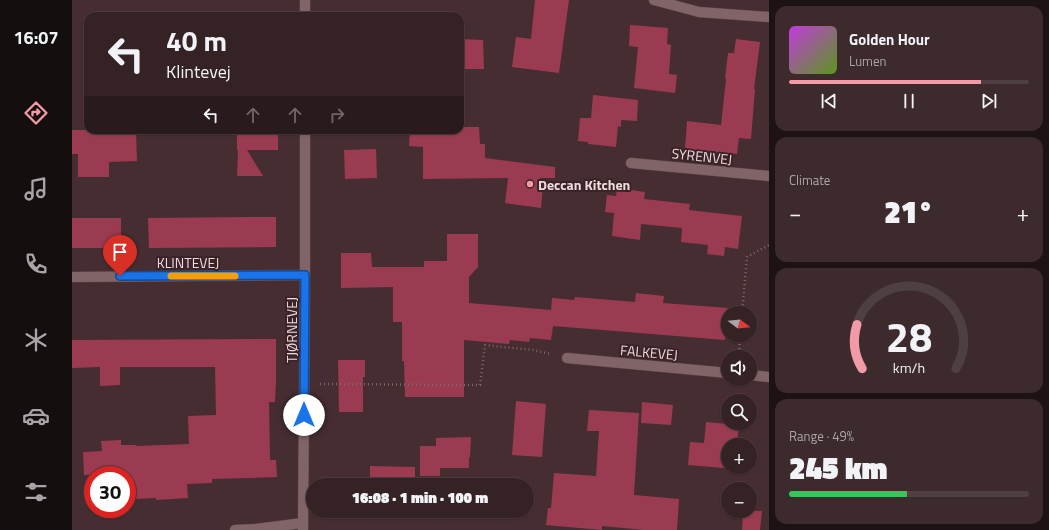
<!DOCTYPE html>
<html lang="en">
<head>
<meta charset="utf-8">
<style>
	body { margin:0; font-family:"Titillium Web",sans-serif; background:#3c2a2d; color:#f1f3f6; height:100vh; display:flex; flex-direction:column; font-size:15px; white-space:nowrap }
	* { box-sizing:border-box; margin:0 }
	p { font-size:13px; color:#a9a4a7 }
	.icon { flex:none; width:22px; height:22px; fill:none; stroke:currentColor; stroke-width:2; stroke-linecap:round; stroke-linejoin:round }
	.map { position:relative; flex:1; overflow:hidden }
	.sheet { display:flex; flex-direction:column; gap:6px; padding:6px; background:#1d1314; width:280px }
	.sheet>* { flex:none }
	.banner { position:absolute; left:12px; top:12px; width:380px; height:122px; border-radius:12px; box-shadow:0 1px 3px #0004,0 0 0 1px #4e3f42; background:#342225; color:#f1f3f6; overflow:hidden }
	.needle { width:26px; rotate:106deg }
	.buttons { position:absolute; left:649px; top:306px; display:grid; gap:8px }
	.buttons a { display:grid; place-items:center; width:36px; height:36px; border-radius:50%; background:#342225; box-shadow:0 1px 3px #0004,0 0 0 1px #4e3f42; font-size:20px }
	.speed { position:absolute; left:12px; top:466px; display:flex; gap:8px; font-size:20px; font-weight:700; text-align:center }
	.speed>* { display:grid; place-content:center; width:52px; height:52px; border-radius:50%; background:#342225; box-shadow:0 1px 3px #0004,0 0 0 1px #4e3f42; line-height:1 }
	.speed .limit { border:6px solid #d22; background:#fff; color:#111 }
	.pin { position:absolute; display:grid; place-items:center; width:34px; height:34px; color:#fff; margin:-41px -17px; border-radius:50% 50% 50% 0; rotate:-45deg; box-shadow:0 0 4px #0007 }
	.pin .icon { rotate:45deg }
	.me { position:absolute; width:44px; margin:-22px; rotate:0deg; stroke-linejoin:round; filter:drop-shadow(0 0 3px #0008) }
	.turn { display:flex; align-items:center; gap:14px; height:84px; padding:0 16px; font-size:18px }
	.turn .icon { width:52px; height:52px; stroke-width:2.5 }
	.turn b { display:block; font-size:28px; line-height:34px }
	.lanes { display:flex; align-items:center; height:38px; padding:0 16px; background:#0003; justify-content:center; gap:20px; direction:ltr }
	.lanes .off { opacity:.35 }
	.big { font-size:30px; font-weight:800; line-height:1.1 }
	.sheet .card { flex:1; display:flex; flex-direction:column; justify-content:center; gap:6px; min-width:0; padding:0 14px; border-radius:12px; background:#3c2a2d }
	.sheet .dial { align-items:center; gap:0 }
	.dial svg { height:104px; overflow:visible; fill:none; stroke:#4e3f42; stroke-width:7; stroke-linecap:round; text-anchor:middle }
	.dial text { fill:#f1f3f6; stroke:none }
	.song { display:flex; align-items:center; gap:12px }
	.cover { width:48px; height:48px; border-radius:6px; background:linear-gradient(135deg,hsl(290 70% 55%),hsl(90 70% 35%)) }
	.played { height:4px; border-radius:2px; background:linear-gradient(90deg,#f39aa9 80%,#4e3f42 80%) }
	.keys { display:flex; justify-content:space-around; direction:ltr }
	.heat { display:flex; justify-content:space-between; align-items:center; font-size:22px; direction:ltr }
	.charge { height:6px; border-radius:3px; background:linear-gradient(90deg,#34c759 49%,#4e3f42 0) }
	.trip { position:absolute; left:234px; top:478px; width:228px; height:40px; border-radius:20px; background:#342225; box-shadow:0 1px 3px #0004,0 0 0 1px #4e3f42; font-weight:800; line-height:40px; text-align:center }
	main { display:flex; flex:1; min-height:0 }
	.tab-bar { display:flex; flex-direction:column; width:72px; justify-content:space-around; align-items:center; background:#150e0f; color:#a9a4a7 }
	.tab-bar .icon { width:28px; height:28px }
	.tab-bar .selected { color:#f39aa9 }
	.tab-bar b { font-size:18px; color:#f1f3f6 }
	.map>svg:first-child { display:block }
	.building { fill:#9b3b51 }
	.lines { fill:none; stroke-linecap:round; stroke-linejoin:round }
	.lane-casing { stroke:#5e494c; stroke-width:11 }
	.street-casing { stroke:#5e494c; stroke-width:11 }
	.path { stroke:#7c6669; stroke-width:2.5; stroke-dasharray:1 3; stroke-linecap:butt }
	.lane { stroke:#816468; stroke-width:10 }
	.street { stroke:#816468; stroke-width:10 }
	.route-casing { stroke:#114b97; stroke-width:10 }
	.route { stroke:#1a73e8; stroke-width:7 }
	.slow { stroke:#f59e0b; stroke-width:7 }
	.poi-dot { fill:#f39aa9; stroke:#3c2327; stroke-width:1.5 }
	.labels { text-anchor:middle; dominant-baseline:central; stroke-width:4; stroke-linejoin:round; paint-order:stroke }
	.street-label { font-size:14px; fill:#eddcde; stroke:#3c2327 }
	.poi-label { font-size:14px; font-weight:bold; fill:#eddcde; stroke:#3c2327; text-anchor:start }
</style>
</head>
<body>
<main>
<nav class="tab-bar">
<b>16:07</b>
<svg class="icon selected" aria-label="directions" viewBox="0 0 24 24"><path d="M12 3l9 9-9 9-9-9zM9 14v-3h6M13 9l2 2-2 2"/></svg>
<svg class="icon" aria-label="music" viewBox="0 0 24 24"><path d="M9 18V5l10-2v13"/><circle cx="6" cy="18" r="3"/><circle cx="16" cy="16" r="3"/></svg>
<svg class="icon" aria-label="phone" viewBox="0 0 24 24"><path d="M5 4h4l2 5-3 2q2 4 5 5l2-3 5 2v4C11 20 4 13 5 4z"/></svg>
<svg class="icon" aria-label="climate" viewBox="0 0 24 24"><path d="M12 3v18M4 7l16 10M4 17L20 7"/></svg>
<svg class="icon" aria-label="car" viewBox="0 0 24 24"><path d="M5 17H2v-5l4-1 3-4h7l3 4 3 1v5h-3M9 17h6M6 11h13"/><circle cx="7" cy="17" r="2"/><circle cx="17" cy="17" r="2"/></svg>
<svg class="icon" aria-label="filters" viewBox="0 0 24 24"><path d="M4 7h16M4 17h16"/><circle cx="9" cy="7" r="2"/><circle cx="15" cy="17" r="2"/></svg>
</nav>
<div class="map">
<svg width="697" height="530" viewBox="0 0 697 530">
	<rect width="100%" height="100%" fill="#462d31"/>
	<g class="building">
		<path d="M463 0H497L487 73 440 67 444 37 459 39Z"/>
		<path d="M558 25 596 28 595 44 599 45 597 74 605 75 603 93 562 88 566 47 557 46Z"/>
		<path d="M388 39 411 40 412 69H388Z"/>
		<path d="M664 39 688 42 682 89H683L679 139 667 138 665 154 613 149 615 121 649 125 654 79 653 78 656 53H662Z"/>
		<path d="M521 95 566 100 565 121 549 120V127L546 126 544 147 516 144V142L506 141 508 118H519Z"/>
		<path d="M388 127H407L408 144H413V158L483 167V178H468L467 186H471L469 208 433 203 436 178 351 179V147L337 146 338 130H388Z"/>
		<path d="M0 130H41V133L64 132 65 161 37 162V177H6V154H0Z"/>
		<path d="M165 130H206V150H175L191 176H165L166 150H165Z"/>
		<path d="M304 149 305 178 273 179 272 150Z"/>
		<path d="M545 188 573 192 572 199 618 204 617 210 670 216 666 249 653 247 652 256 635 254 636 245 609 242 610 228 569 224 568 240 540 236 542 213 533 212 535 195 544 196Z"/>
		<path d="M179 217H204V247L77 248 76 218Z"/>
		<rect x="0" y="218" width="49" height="30"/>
		<path d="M375 234H406V267L397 277V303L479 310 480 298 502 300 503 297 563 302 564 293 592 296 591 303 656 308 653 340 481 326 479 340 458 338 457 342 438 340 437 344 392 340V397H333L332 361H330V322H321V287L269 288V253H299L300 267H352V261H375Z"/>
		<path d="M204 339V380L203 402H197L198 460H204L205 477 140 479V483L115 484 116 498 84 500V498L63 499V485H55V475H12L11 452 30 451 29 441 49 440V445H64V446L117 444 116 416 144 415 143 367H48V385L28 386V367L0 368V340Z"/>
		<path d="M266 360H293V377H291V412H267Z"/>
		<path d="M444 401 474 404 470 457 440 455Z"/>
		<path d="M570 402 601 405 599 425 569 423Z"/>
		<path d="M517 410 567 413 562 495 607 499 605 530H572L530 526V530L474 525 476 508H479L482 473 524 476 527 431H515Z"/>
		<path d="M634 422 667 425 665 445H656V467H664L663 469 616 465 618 442 632 443Z"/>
		<path d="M399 437 398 457H397V468H368V476H348V446H364V438Z"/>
		<path d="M298 466 343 467V485H298Z"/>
		<path d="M671 511H690L688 530H670Z"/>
	</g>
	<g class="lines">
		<g class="lane-casing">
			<path id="lane" d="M582 0 627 12 697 17"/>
		</g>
		<g class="street-casing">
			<g id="street">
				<path d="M233 0V16"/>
				<path d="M559 163 697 176"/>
				<path d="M0 277 233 275"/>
				<path d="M495 358 656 373"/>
				<path d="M678 375 697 377"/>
				<path d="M163 530 184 529 231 523"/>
				<path d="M231 530 233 275V130"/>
			</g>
		</g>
		<g class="path">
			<path d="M670 313 675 257 697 245"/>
			<path d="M667 357 668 335"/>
			<path d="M248 384 408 385 413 345 461 350 479 354"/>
		</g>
		<use href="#lane" class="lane"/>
		<use href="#street" class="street"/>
	</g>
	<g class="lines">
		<g class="route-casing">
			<path id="route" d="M48 276 233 275 232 415"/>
		</g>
		<use href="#route" class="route"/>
		<path class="slow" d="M99 276H163"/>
	</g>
	<circle class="poi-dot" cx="458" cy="184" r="4"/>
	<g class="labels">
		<g class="street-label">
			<text transform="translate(630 156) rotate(6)">SYRENVEJ</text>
			<text x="116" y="262">KLINTEVEJ</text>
			<text transform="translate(219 330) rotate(-90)">TJØRNEVEJ</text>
			<text transform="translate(577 352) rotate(5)">FALKEVEJ</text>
		</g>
		<g class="poi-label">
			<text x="466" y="184">Deccan Kitchen</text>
		</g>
	</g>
</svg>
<div class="buttons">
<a><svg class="needle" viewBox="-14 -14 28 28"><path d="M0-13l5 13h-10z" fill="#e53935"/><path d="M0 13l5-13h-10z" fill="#a9a4a7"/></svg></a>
<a><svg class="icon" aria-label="sound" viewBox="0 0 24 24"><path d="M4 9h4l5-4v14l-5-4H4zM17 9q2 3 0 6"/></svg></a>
<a><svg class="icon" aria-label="search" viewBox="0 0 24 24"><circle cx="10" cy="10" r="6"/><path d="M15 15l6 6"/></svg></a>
<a>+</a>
<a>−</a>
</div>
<div class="speed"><div class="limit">30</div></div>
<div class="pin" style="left:48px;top:276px;background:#d93025"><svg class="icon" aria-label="arrive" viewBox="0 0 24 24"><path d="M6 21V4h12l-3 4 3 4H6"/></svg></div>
<svg class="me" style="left:232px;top:415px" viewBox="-20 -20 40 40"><circle r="19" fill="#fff"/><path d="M0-13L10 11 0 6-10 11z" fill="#1a73e8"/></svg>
<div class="trip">16:08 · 1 min · 100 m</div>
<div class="banner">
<div class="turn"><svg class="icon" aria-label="left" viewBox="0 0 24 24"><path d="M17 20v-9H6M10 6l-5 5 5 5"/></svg><div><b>40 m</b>Klintevej</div></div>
<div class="lanes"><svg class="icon" aria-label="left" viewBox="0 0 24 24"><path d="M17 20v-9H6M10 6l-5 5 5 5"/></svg><svg class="icon off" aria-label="ahead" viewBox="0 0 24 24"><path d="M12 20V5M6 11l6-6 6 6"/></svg><svg class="icon off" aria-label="ahead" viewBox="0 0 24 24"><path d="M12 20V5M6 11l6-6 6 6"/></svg><svg class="icon off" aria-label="right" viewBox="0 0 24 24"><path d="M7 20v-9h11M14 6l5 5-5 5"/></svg></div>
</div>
</div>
<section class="sheet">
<div class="card">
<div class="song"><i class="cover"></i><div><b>Golden Hour</b><p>Lumen</p></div></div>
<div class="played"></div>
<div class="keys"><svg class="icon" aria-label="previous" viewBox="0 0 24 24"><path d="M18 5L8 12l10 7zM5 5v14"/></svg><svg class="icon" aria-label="pause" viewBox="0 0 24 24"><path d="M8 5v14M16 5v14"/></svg><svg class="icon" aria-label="next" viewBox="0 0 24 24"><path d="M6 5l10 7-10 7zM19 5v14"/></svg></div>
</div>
<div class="card"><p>Climate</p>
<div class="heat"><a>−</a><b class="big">21°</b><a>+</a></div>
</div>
<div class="card dial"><svg viewBox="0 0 100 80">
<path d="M14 69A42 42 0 1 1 86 69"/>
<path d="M14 69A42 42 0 0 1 10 35" stroke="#f39aa9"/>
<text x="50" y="56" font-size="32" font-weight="700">28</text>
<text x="50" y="72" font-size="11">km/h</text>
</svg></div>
<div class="card"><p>Range · 49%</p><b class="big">245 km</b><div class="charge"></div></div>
</section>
</main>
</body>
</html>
